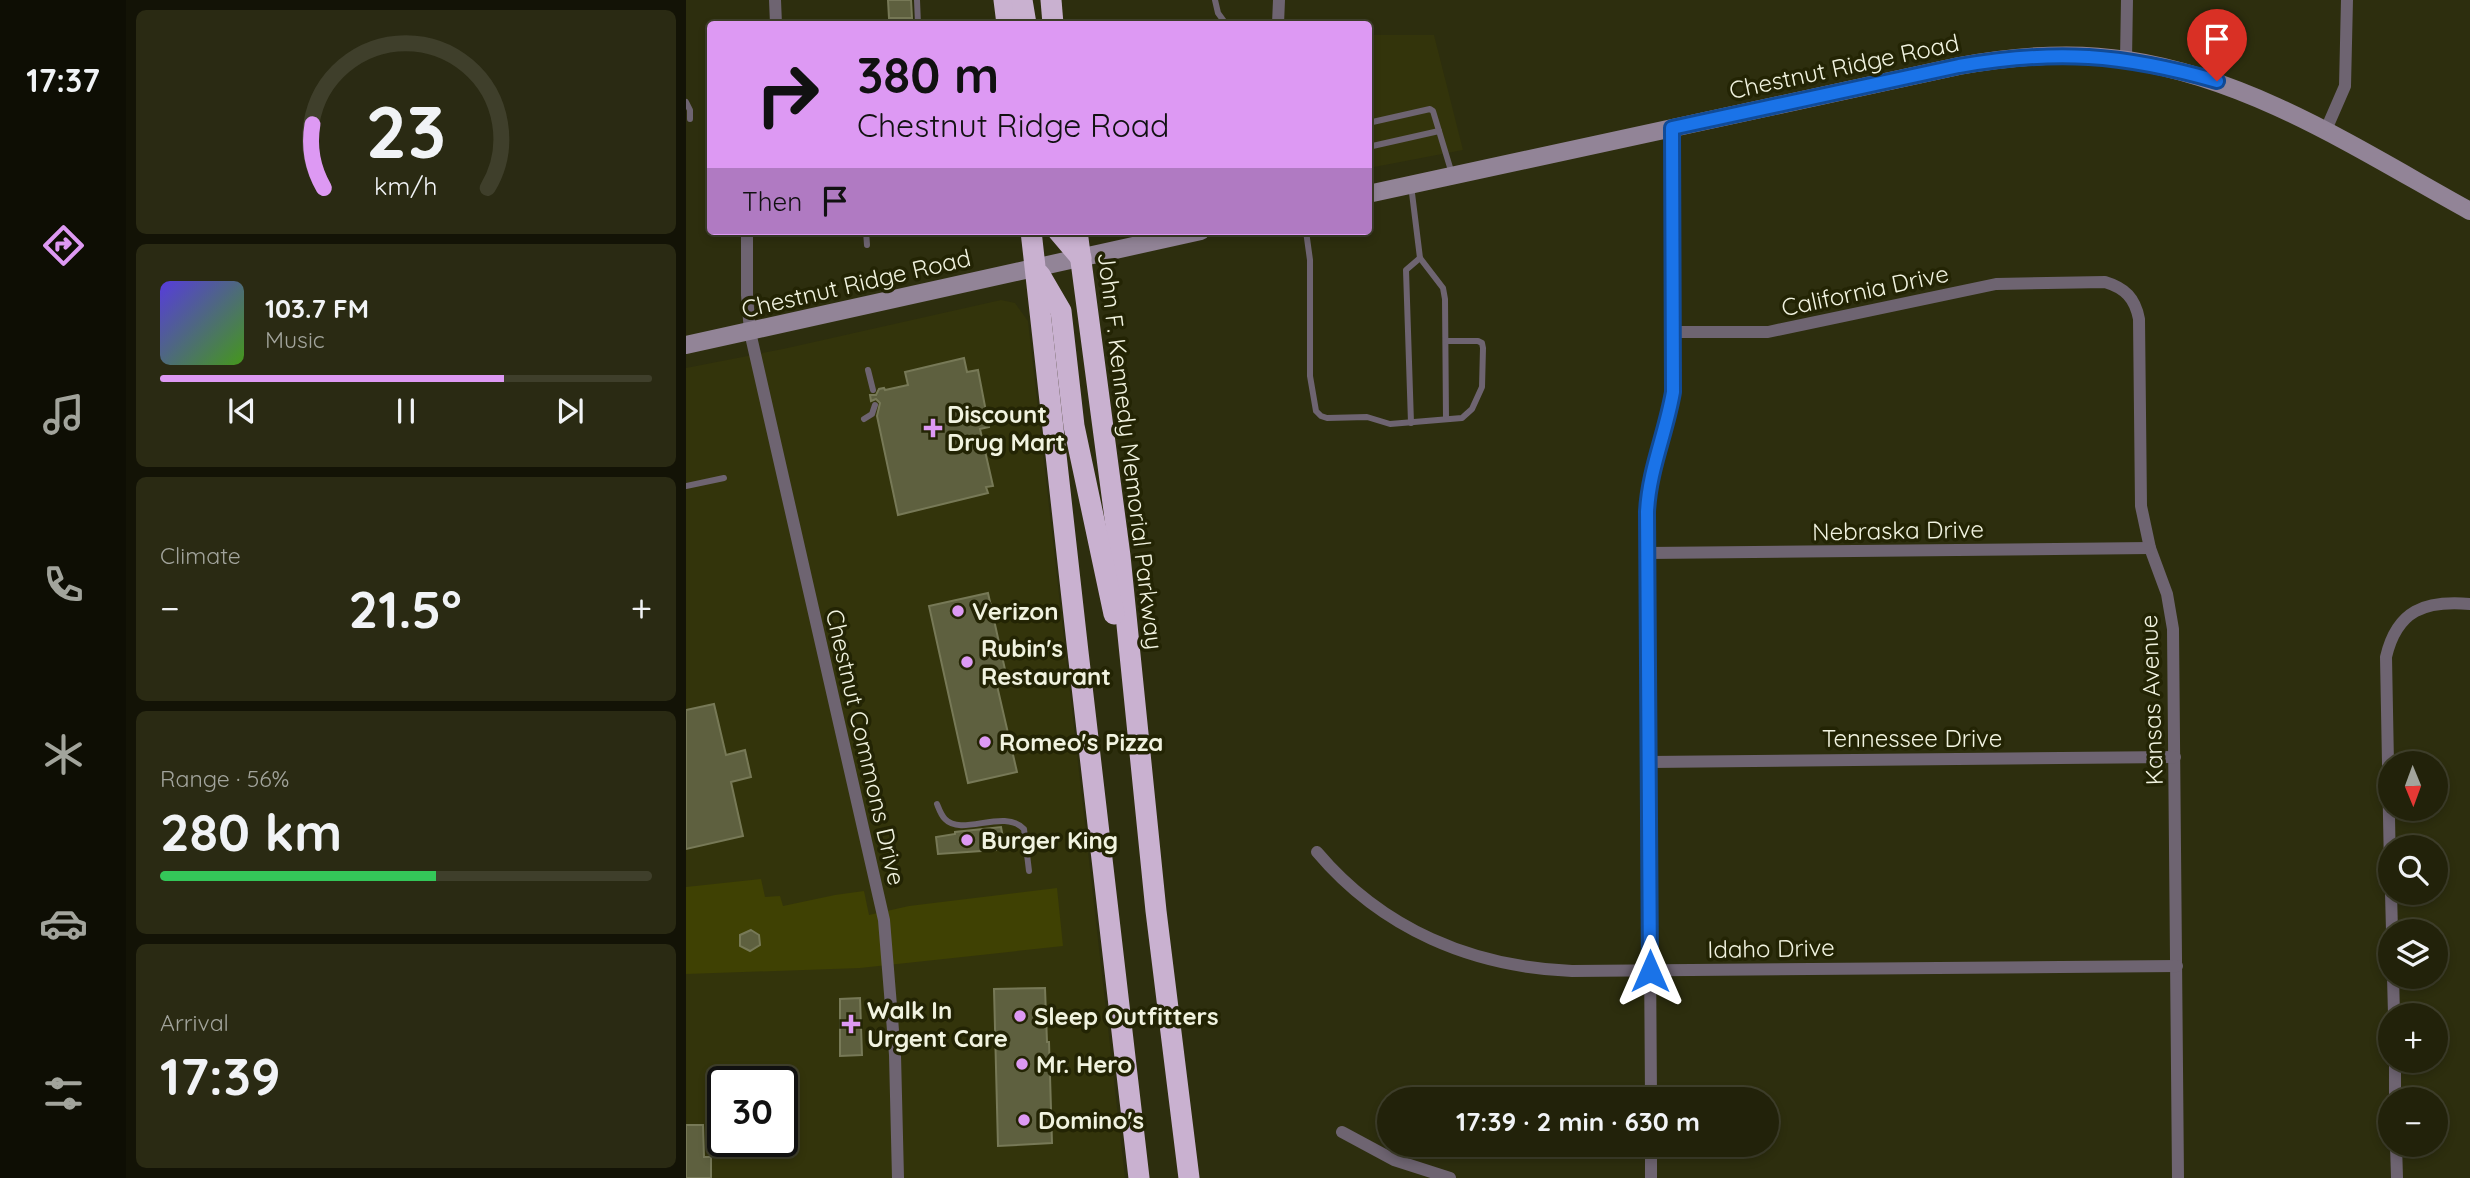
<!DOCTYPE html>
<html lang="en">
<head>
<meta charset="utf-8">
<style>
	body { margin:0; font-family:Quicksand,sans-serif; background:#2a2a13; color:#f1f3f6; height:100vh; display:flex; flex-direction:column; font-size:26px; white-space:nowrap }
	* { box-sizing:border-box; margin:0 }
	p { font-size:23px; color:#a2a49c }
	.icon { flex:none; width:38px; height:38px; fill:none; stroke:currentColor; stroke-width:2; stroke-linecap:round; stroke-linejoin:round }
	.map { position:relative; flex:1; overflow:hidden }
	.side { display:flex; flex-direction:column; gap:10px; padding:10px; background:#131306; width:560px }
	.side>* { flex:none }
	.banner { position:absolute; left:21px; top:21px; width:665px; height:214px; border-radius:7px; box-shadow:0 4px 10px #0003,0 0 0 2px #3f3f2b; background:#dd99f3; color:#111; overflow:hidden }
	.needle { width:46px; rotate:179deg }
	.tools { position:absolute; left:1692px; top:751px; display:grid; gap:14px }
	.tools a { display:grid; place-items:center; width:70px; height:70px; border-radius:50%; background:#22220a; box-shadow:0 4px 10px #0003,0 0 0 2px #3f3f2b; font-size:35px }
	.speed { position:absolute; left:21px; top:1066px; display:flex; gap:14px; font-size:35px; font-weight:700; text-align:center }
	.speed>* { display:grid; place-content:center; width:91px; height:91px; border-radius:50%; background:#22220a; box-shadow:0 4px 10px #0003,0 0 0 2px #3f3f2b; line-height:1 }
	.speed .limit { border:4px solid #111; border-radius:10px; background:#fff; color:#111 }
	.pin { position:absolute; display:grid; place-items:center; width:60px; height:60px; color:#fff; margin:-72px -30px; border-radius:50% 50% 50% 0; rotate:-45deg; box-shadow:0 0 7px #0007 }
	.pin .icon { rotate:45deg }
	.me { position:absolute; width:77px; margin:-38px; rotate:0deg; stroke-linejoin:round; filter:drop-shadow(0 0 5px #0008) }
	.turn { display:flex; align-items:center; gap:24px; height:147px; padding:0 35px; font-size:32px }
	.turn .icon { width:91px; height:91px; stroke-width:2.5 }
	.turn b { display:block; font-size:49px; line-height:60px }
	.then { display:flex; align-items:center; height:66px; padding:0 35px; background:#0003; gap:14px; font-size:26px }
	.big { font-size:52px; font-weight:800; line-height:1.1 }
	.side .card { flex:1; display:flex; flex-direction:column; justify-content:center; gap:10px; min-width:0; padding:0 24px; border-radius:10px; background:#2a2a13 }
	.side .dial { align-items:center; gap:0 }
	.dial svg { height:182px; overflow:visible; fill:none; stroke:#3f3f2b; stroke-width:7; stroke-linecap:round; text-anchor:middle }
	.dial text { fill:#f1f3f6; stroke:none }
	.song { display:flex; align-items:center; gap:21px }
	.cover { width:84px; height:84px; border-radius:10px; background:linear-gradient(135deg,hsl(250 70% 55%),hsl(100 70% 35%)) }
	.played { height:7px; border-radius:4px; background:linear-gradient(90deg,#dd99f3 70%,#3f3f2b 70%) }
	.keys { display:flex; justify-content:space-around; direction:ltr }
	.heat { display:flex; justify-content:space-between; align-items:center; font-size:38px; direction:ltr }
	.charge { height:10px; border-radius:5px; background:linear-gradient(90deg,#34c759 56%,#3f3f2b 0) }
	.trip { position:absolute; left:691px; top:1087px; width:402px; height:70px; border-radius:35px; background:#22220a; box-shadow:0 4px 10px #0003,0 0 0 2px #3f3f2b; font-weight:800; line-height:70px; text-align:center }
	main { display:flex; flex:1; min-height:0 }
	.tabs { display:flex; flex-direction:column; width:126px; justify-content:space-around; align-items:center; background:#0e0e04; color:#a2a49c }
	.tabs .icon { width:49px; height:49px }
	.tabs .active { color:#dd99f3 }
	.tabs b { font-size:32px; color:#f1f3f6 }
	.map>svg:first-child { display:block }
	.built { fill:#33340b; fill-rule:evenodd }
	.green { fill:#3f4103 }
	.building { fill:#5e603f; stroke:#777957; stroke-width:2 }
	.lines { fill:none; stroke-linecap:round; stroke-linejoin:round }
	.lane { stroke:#6e6471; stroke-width:6 }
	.street { stroke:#6e6471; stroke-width:12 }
	.secondary { stroke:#928497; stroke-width:18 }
	.highway { stroke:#c9b1d0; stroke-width:21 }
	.route-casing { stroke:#114b97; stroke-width:18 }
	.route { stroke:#1a73e8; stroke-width:12 }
	.poi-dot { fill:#dd99f3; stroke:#232404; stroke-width:2.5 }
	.labels { text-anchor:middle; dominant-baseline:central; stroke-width:7; stroke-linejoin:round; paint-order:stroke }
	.street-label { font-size:24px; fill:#f1f3e0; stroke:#232404 }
	.poi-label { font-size:24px; font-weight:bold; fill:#f1f3e0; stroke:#232404; text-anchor:start }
</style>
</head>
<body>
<main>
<nav class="tabs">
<b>17:37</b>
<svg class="icon active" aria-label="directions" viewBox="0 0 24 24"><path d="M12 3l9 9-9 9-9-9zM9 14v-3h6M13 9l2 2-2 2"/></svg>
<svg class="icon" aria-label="music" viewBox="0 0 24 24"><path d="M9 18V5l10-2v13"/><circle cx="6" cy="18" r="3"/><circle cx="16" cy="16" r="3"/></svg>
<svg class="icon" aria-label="phone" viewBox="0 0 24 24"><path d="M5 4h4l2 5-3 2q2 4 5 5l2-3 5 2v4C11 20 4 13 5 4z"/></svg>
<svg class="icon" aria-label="climate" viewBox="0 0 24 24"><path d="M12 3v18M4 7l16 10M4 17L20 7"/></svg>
<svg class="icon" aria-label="car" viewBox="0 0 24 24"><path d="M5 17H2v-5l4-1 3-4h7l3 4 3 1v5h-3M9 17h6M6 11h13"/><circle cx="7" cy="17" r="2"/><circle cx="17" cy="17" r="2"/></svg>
<svg class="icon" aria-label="filters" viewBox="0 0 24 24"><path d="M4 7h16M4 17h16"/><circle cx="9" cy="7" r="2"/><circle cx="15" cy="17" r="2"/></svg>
</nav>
<section class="side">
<div class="card dial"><svg viewBox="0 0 100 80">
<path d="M14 69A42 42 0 1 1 86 69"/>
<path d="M14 69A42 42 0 0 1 9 41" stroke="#dd99f3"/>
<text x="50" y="56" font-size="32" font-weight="700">23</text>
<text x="50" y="72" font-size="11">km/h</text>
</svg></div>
<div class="card">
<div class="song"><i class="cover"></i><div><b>103.7 FM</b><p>Music</p></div></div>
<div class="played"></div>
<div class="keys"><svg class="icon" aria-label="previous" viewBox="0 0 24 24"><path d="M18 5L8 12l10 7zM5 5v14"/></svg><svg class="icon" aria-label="pause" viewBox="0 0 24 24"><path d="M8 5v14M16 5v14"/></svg><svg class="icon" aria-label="next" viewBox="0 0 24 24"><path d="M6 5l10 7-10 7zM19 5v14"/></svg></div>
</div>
<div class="card"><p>Climate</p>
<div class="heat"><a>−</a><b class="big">21.5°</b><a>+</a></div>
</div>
<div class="card"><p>Range · 56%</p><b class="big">280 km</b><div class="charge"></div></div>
<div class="card"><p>Arrival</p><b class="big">17:39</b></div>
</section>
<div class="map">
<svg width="1784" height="1178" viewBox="0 0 1784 1178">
	<rect width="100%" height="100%" fill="#2d2e0e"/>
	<g class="built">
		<path d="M683 35H748L777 150 683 168Z"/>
		<path d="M315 300 329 303 342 321 439 1178H0V368L97 349ZM37 1082H96V1141H37Z"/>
	</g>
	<path class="green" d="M75 879 79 897 94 896 97 906 149 895 178 891 183 915 223 906 371 888 377 946 174 968 0 974V887Z"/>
	<g class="building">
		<path d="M202 0H225L226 18H203Z"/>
		<path d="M278 358 281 372 292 370 303 427 294 429 307 486 300 487 302 493 212 515 191 416 194 403 190 399 185 401 184 395H190L193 389 198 388 199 390 222 385 219 372Z"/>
		<path d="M302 593 320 674 309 677 331 772 282 783 243 606Z"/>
		<path d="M28 704 40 755 59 750 65 777 45 782 57 836 0 849V710Z"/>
		<path d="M315 827 317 838 309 840 310 850 252 854 250 837 269 834V832Z"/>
		<path d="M65 930 73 935 74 945 64 951 54 946V935Z"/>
		<path d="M359 988 361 1042H363L366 1143 312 1146 308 989Z"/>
		<path d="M174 998 176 1055 154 1056V999Z"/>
		<path d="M0 1125H17L18 1157H25V1178H0Z"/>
	</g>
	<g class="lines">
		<g class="lane">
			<path d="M231 0 232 24"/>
			<path d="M529 0 532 13 540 24"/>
			<path d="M0 102 4 110V119"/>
			<path d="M682 123 744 109 747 111 766 174"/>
			<path d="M682 147 753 131"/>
			<path d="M725 185 734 258 757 288 759 299 760 419"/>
			<path d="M180 231 181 245"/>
			<path d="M620 231 624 260V376L630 411 635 416 641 418 681 417 704 424 776 418 786 409 796 387 797 348 796 343 792 341H760"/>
			<path d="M182 370 187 390"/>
			<path d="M178 419 186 414 189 405"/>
			<path d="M725 423 720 270 734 258"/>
			<path d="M0 486 38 478"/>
			<path d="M251 804C253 809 255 815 259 819 276 837 318 808 338 829L343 871"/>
		</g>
		<g class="street">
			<path d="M89 0 90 24"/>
			<path d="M592 24 593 0"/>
			<path d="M1440 59 1441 0"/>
			<path d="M1639 132 1659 86 1661 0"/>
			<path d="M61 231V295L64 332 198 920 209 1055 212 1178"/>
			<path d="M988 332H1082L1310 284 1419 282C1439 288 1449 298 1453 319L1455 506 1464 548 1481 594 1487 629 1492 1178"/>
			<path d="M961 553 1464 548"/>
			<path d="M963 762 1489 757"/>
			<path d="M631 852C696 929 786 967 886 971L1491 966"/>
			<path d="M1704 870 1700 657C1711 610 1739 600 1784 604"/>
			<path d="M1705 892 1706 931"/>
			<path d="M1707 976 1708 1015"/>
			<path d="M1709 1060V1099"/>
			<path d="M965 1099 961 512C964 470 980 433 987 392L986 128"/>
			<path d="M656 1132 708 1160 764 1178"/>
			<path d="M965 1144V1178"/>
			<path d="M1710 1144 1711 1178"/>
		</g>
		<g class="secondary">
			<path d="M682 194 1273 66C1328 56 1385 51 1441 60 1567 79 1675 151 1784 211"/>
			<path d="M0 345 515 231"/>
		</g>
		<g class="highway">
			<path d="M318 0 321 24"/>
			<path d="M336 0 340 24"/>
			<path d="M365 0 367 24"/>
			<path d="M345 231 392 652 453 1178"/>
			<path d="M372 231 395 258"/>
			<path d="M391 231 434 556 470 911 503 1178"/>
			<path d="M354 275 375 311 388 426 428 614"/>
		</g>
	</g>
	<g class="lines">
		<g class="route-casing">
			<path id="route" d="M964 971 961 512C963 470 980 433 987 392L986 128 1273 66C1370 49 1436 54 1531 81"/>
		</g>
		<use href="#route" class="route"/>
	</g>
	<g class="poi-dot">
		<path d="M243.5 417.5h7v7h7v7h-7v7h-7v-7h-7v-7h7z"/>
		<circle cx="272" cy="611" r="7"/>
		<circle cx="281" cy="662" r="7"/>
		<circle cx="299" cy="742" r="7"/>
		<circle cx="281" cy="840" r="7"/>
		<circle cx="334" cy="1016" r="7"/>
		<path d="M161.5 1013.5h7v7h7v7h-7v7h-7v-7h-7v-7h7z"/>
		<circle cx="336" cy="1064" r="7"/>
		<circle cx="338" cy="1120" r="7"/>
	</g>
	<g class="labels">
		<g class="street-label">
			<text transform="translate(1158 66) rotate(-12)">Chestnut Ridge Road</text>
			<text transform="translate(170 283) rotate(-13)">Chestnut Ridge Road</text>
			<text transform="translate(1179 290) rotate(-12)">California Drive</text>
			<text transform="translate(445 451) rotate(83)">John F. Kennedy Memorial Parkway</text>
			<text transform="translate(1212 530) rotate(-1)">Nebraska Drive</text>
			<text transform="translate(1465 700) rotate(-92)">Kansas Avenue</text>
			<text x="1226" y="738">Tennessee Drive</text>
			<text transform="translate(180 747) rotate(77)">Chestnut Commons Drive</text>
			<text transform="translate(1085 948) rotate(-1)">Idaho Drive</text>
		</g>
		<g class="poi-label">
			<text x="261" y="414">Discount<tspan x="261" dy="28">Drug Mart</tspan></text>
			<text x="286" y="611">Verizon</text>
			<text x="295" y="648">Rubin's<tspan x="295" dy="28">Restaurant</tspan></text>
			<text x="313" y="742">Romeo's Pizza</text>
			<text x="295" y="840">Burger King</text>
			<text x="181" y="1010">Walk In<tspan x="181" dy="28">Urgent Care</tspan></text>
			<text x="348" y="1016">Sleep Outfitters</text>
			<text x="350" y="1064">Mr. Hero</text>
			<text x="352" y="1120">Domino's</text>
		</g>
	</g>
</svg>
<div class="tools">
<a><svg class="needle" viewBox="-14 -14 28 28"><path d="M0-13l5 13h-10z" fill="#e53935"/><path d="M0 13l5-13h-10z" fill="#a2a49c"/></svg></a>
<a><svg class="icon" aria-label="search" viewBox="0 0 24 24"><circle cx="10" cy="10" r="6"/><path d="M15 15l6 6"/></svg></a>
<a><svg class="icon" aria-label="layers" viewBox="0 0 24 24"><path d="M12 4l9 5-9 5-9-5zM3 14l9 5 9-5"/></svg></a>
<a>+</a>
<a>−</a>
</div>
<div class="speed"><div class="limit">30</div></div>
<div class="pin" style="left:1531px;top:81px;background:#d93025"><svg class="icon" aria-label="arrive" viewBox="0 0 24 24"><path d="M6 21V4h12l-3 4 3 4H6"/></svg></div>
<svg class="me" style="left:964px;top:971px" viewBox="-20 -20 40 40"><path d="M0-17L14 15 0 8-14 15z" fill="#1a73e8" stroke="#fff" stroke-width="4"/></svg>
<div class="trip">17:39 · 2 min · 630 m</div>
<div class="banner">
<div class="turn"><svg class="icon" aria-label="right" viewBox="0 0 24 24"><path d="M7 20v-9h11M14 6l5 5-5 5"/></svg><div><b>380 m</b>Chestnut Ridge Road</div></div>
<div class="then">Then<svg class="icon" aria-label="arrive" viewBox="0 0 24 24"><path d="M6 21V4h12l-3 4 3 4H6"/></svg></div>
</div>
</div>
</main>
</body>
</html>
